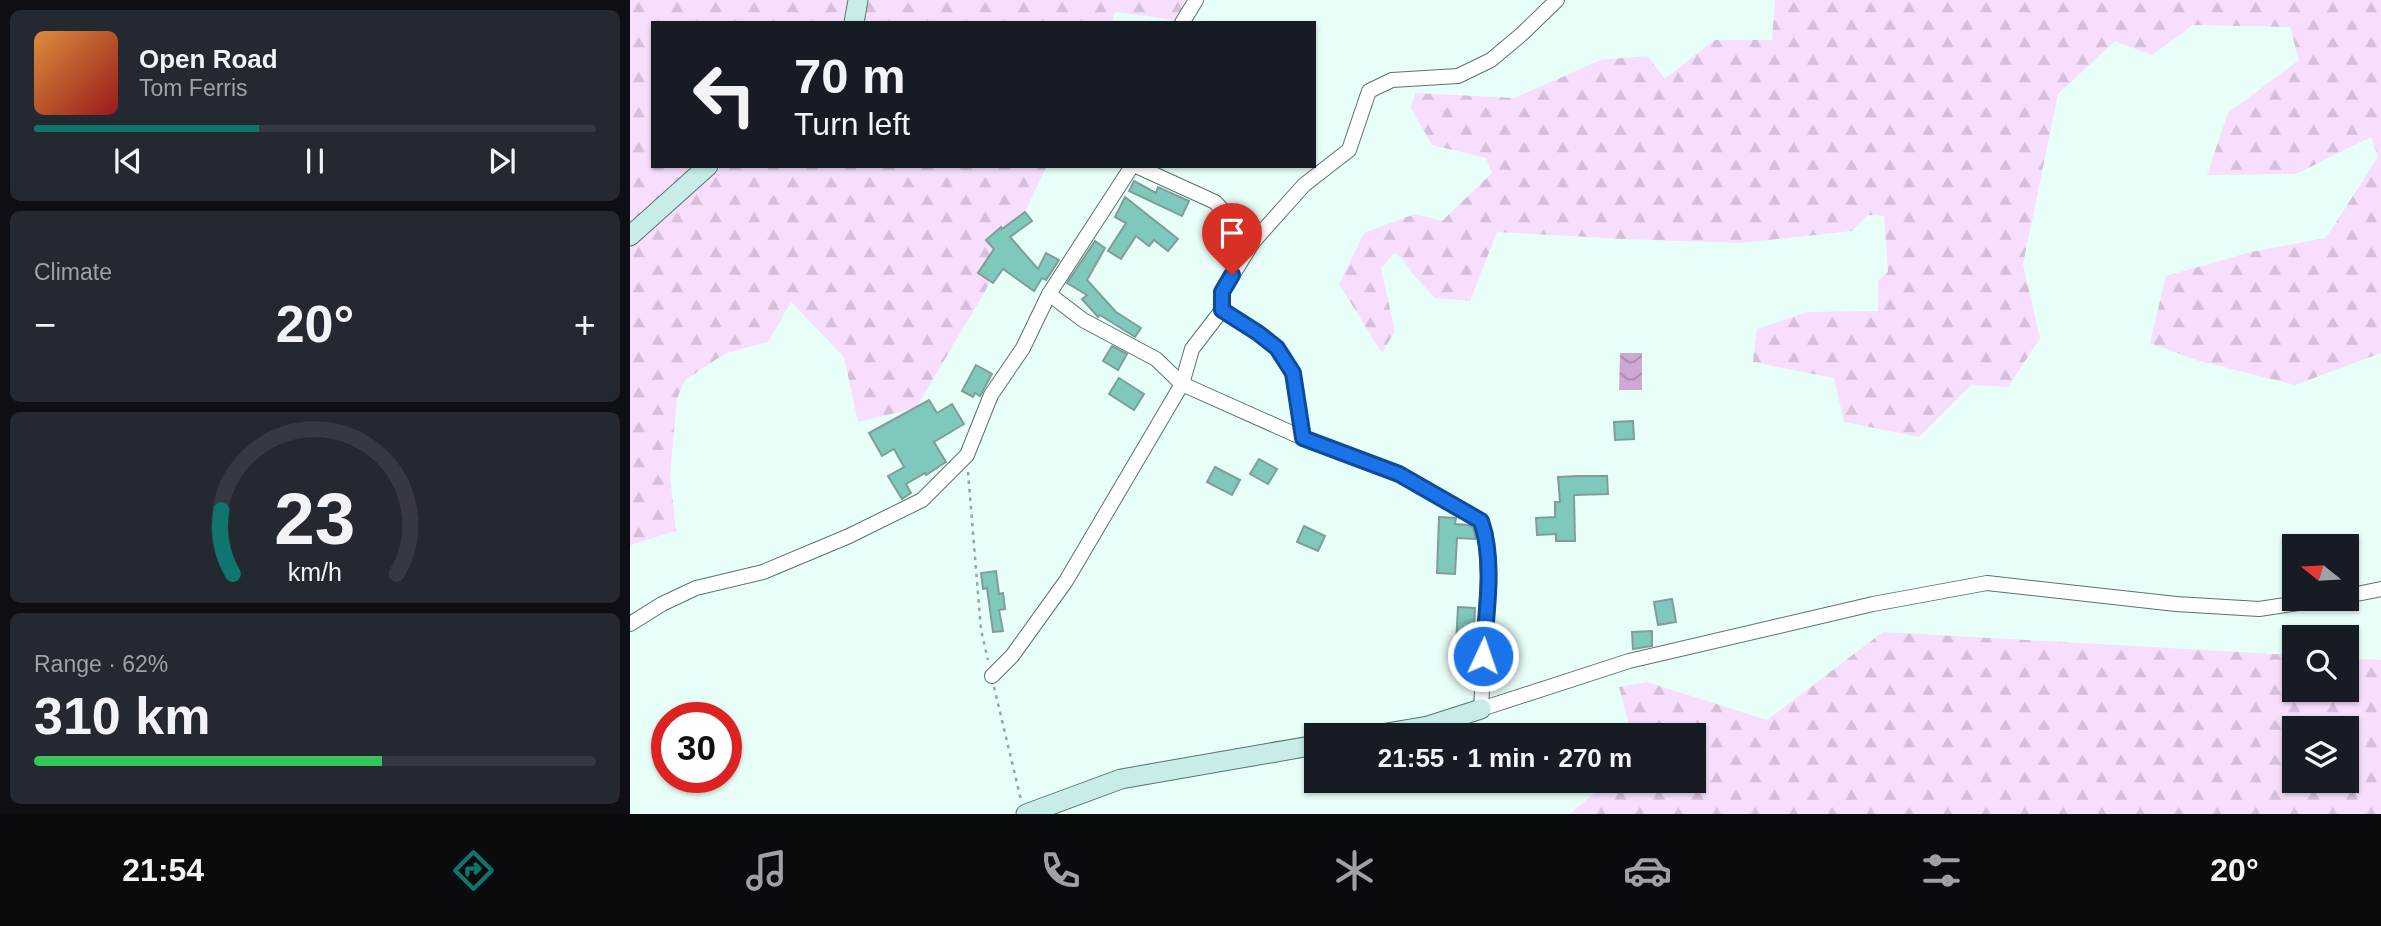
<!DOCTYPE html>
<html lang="en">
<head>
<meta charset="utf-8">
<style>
	body { margin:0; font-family:Arial,sans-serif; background:#242831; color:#f1f3f6; height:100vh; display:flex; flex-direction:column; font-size:26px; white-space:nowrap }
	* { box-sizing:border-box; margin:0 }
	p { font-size:23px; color:#9ea1a6 }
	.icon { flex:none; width:38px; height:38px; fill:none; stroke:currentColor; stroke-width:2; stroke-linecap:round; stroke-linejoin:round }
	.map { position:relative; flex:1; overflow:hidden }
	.drawer { display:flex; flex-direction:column; gap:10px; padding:10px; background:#0d0f14; width:630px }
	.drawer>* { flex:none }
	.banner { position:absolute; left:21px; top:21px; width:665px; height:147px; border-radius:0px; box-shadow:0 2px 5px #0004; background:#171b24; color:#f1f3f6; overflow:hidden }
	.needle { width:46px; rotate:288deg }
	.fabs { position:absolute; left:1652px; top:534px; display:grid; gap:14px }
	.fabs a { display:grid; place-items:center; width:77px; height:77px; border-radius:0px; background:#171b24; box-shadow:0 2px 5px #0004; font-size:35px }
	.speed { position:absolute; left:21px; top:702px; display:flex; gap:14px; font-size:35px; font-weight:700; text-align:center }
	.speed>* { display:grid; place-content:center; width:91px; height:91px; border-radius:50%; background:#171b24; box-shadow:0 2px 5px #0004; line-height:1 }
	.speed .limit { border:10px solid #d22; background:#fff; color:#111 }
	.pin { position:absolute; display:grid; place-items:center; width:60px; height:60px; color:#fff; margin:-72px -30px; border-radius:50% 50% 50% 0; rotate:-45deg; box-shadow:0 0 7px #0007 }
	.pin .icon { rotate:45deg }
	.me { position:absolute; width:77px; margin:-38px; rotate:3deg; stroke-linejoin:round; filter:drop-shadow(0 0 5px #0008) }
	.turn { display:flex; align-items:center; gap:24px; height:147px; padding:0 28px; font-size:32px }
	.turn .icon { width:91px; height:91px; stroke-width:2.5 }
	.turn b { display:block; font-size:49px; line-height:60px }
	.big { font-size:52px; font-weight:700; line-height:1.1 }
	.drawer .card { flex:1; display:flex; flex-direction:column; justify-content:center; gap:10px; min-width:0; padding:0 24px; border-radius:10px; background:#242831 }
	.drawer .dial { align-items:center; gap:0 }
	.dial svg { height:182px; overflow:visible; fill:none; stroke:#363941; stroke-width:7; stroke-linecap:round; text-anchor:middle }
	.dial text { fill:#f1f3f6; stroke:none }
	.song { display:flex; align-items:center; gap:21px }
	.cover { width:84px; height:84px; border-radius:10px; background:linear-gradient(135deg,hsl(30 70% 55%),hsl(0 70% 35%)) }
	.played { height:7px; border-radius:4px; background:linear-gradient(90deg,#0f766e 40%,#363941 40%) }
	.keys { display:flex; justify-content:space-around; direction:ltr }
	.heat { display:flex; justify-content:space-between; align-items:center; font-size:38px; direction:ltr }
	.charge { height:10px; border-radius:5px; background:linear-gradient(90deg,#34c759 62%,#363941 0) }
	.trip { position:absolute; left:674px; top:723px; width:402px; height:70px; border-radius:0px; background:#171b24; box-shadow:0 2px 5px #0004; font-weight:700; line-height:70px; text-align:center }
	.tab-bar { display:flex; height:112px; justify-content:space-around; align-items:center; background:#090b0e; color:#9ea1a6 }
	.tab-bar .icon { width:49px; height:49px }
	.tab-bar .on { color:#0f766e }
	.tab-bar b { font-size:32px; color:#f1f3f6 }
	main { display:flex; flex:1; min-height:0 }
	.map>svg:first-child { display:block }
	.forest { fill:url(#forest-firs); fill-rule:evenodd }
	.water { fill:url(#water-waves) }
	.building { fill:#7fc8bc; stroke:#829d98; stroke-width:2 }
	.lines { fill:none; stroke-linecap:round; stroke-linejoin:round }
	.street-casing { stroke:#59736e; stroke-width:16 }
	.secondary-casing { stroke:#59736e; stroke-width:21 }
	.path { stroke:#94a6a2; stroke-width:2.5; stroke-dasharray:3.5 5; stroke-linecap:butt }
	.street { stroke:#fff; stroke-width:14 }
	.secondary { stroke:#c8ede8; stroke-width:19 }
	.route-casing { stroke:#114b97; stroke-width:18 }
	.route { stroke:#1a73e8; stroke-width:12 }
</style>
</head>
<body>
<main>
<section class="drawer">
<div class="card">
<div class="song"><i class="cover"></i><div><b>Open Road</b><p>Tom Ferris</p></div></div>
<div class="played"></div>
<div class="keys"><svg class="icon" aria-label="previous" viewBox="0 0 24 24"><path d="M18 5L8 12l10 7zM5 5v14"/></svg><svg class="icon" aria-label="pause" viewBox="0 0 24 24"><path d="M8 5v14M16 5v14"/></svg><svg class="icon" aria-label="next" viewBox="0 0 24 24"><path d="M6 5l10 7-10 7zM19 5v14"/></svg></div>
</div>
<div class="card"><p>Climate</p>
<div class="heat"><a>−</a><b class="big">20°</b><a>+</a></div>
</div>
<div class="card dial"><svg viewBox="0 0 100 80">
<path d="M14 69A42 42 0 1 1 86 69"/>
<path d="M14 69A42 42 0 0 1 9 41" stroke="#0f766e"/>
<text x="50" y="56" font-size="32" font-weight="700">23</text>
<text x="50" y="72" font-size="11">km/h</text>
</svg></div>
<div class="card"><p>Range · 62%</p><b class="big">310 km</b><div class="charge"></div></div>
</section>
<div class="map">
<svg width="1751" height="814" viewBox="0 0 1751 814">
	<defs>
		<pattern id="forest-firs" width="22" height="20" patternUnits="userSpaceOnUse" patternTransform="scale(1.75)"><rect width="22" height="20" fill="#f8defd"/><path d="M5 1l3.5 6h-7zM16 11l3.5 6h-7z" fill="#d5bfd9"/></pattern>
		<pattern id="water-waves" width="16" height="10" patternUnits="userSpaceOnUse" patternTransform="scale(1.75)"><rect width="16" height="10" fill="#cda8d5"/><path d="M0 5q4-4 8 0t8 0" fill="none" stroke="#a78aae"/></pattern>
	</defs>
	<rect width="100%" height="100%" fill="#e7fef9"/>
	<g class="forest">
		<path d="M0 0H564L554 21 485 12 482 23H23V166H417L361 281 286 408 228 422 214 357 161 302 138 342 96 353 55 380 47 398 40 475 46 531 0 545Z"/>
		<path d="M1145 0H1751V353L1665 385 1566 360 1520 343 1536 276 1621 252 1696 238 1748 157 1741 137 1666 174 1577 175 1598 113 1669 60 1660 27 1563 25 1522 55 1485 41 1428 94 1393 264 1410 338 1378 387 1341 385 1289 437 1214 422 1204 378 1123 362 1127 329 1177 312 1248 311V281L1258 272 1254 216 1238 215 1222 231 1112 243 993 239 867 232 840 301 805 298 782 273 774 260 764 253 751 269 765 331 752 353 709 284 734 233 785 214 812 221 862 173 856 158 802 145 781 108 785 93 884 98 971 60 1018 56 1035 79 1084 40H1142Z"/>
		<path d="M1253 632 1664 655V690H1717V658L1751 660V814H940L979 781 1064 780V735H1002L989 687 1017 682 1137 720ZM1664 728H1717V780H1664Z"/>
	</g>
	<path class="water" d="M990 353H1012V390H989Z"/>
	<g class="building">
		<path d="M504 181 526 193 528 187 559 201 552 216 499 191Z"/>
		<path d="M495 197 548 239 538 251 524 240 519 246 506 236 491 259 478 251 496 223 485 217Z"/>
		<path d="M395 212 402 221 380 237 408 269 416 253 429 260 416 280 412 278 404 291 373 269 363 283 348 273 364 249 356 240 371 227 372 229Z"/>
		<path d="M465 241 475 248 457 280 486 312 511 328 505 337 470 315 468 317 452 299 457 295 437 283Z"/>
		<path d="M482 346 497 354 488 370 473 361Z"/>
		<path d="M346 365 362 374 350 396 345 393 343 397 332 391Z"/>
		<path d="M489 378 514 394 504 410 479 394Z"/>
		<path d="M299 400 307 413 322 404 334 424 304 442 316 462 296 475 295 473 276 484 281 493 272 499 258 476 274 467 264 449 252 456 239 433Z"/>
		<path d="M1003 421 1004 439 985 440 984 422Z"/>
		<path d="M629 459 647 469 638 484 620 474Z"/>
		<path d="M585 467 610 480 602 495 577 482Z"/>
		<path d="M948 476H977L978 494 944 495 945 541H926V534L907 535 906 518 925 517V502H930L928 477Z"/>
		<path d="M809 517 826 518 825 524 839 525 843 528 845 534V539L827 538 825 574 807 573Z"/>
		<path d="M674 526 695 536 688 551 667 542Z"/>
		<path d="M366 571 369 594 373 593 375 609 369 610 373 631 363 632 357 588 353 589 351 573Z"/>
		<path d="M1042 599 1046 622 1028 625 1024 602Z"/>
		<path d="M828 607 845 608 843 645 826 644Z"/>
		<path d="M1022 631V646L1003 649 1002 632Z"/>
	</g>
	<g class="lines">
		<g class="street-casing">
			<g id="street">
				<path d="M552 23 566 0"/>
				<path d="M506 166 585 202 623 242"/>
				<path d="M419 294 453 320 526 359 552 384 673 438 769 474 851 521 856 535 858 578 851 709 999 661 1243 604 1357 583 1546 604 1629 609 1701 598"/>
				<path d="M592 310 628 333 647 348 663 373 673 438"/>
				<path d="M1717 596 1751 589"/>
				<path d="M0 624 32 604 66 588 133 572 219 536 292 500 337 455 361 395 393 348 419 294 502 166"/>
				<path d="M362 676 382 656 436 581 552 384 562 349 592 310V292L623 242 674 185 719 150 739 91 762 80 828 76 861 60 893 33 927 0"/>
			</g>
		</g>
		<g class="secondary-casing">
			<g id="secondary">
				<path d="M224 23 228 0"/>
				<path d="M0 236 78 166"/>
				<path d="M745 735 798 726 851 709"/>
				<path d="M396 814 491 779 686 745"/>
			</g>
		</g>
		<g class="path">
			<path d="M338 472 351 630 358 660"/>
			<path d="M364 687 391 800"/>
		</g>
		<use href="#street" class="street"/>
		<use href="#secondary" class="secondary"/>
	</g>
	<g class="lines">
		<g class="route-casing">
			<path id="route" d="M602 275 592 292V310L628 333 647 348 663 373 673 438 769 474 851 521C865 562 856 613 853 656"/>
		</g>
		<use href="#route" class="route"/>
	</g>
</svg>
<div class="fabs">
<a><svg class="needle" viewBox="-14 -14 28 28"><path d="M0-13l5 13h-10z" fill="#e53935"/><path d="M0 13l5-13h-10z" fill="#9ea1a6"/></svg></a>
<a><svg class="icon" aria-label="search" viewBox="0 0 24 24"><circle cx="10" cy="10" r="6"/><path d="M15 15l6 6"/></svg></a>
<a><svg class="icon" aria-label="layers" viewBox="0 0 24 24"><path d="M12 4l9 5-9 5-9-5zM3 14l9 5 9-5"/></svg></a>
</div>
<div class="speed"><div class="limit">30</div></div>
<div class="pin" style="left:602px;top:275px;background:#d93025"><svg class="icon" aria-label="arrive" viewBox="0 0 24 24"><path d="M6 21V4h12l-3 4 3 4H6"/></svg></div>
<svg class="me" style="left:853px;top:656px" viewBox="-20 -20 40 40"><circle r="17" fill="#1a73e8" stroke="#fff" stroke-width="3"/><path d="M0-11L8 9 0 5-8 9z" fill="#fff"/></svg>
<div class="trip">21:55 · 1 min · 270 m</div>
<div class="banner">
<div class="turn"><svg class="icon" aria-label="left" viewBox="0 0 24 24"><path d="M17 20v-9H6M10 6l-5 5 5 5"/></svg><div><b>70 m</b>Turn left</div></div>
</div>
</div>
</main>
<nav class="tab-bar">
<b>21:54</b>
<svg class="icon on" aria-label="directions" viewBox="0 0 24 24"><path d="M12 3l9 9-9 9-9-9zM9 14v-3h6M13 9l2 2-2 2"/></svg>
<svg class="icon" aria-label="music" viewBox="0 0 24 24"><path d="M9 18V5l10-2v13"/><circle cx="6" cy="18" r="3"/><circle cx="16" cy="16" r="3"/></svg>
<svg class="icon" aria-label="phone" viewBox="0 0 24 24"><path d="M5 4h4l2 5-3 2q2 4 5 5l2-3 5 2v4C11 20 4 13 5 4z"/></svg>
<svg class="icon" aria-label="climate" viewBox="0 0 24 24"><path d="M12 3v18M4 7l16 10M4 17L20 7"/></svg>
<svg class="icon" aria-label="car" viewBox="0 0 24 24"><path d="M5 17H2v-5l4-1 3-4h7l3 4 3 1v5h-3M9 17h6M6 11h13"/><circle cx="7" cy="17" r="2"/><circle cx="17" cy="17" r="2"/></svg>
<svg class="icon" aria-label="filters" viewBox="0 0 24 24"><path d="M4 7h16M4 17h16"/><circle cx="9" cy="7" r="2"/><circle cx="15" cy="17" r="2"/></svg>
<b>20°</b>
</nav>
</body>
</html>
